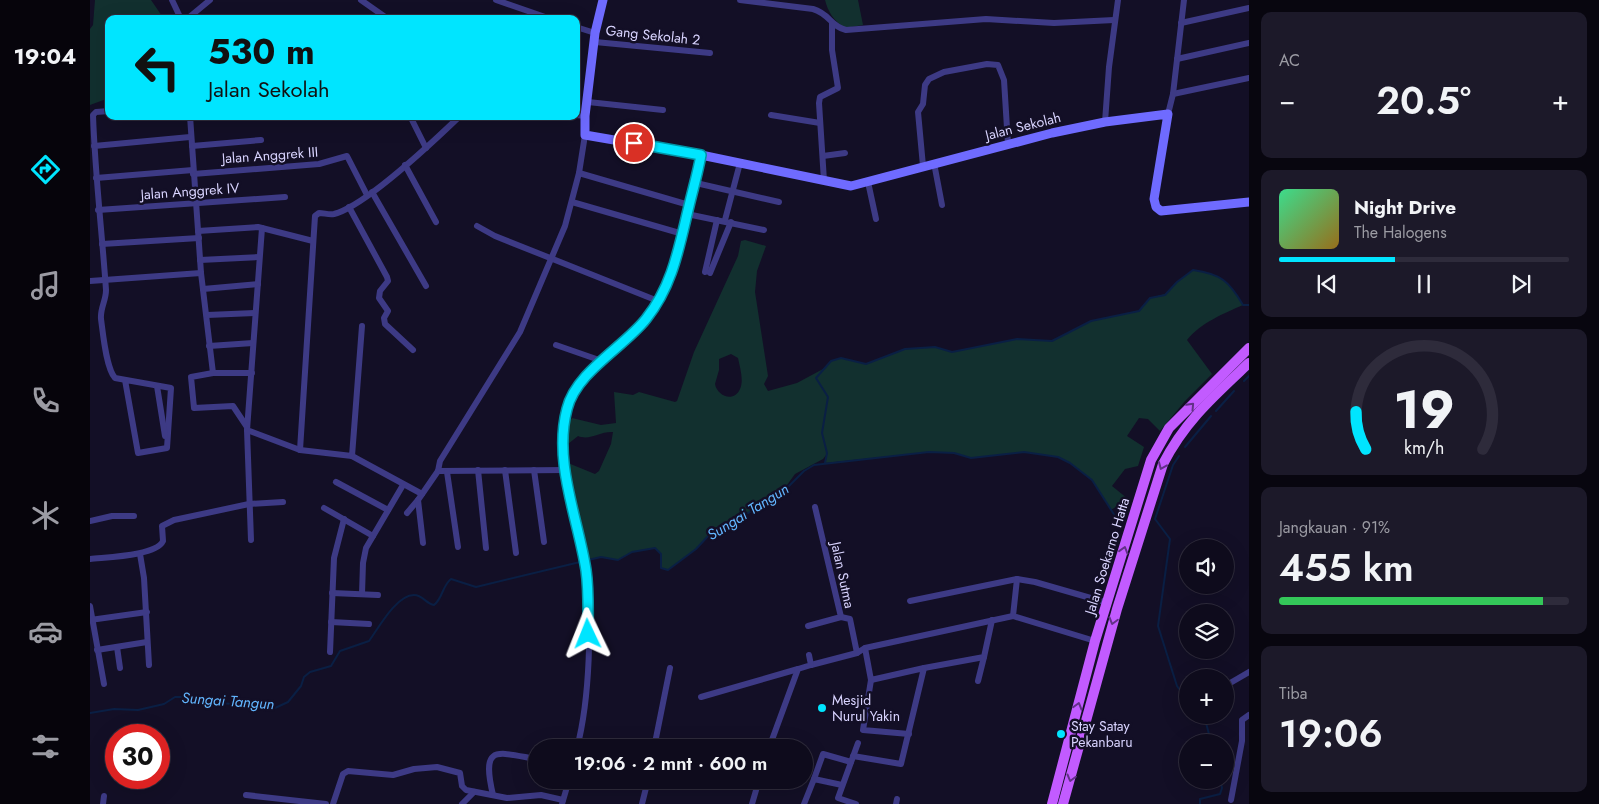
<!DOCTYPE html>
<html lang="id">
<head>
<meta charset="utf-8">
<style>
	body { margin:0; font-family:Jost,sans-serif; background:#1c1929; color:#f1f3f6; height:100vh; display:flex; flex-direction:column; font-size:19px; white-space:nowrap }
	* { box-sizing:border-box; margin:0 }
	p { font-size:16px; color:#9b9ba3 }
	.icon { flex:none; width:28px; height:28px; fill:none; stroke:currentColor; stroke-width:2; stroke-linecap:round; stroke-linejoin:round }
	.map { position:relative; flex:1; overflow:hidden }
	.side { display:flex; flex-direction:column; gap:12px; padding:12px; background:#08060f; width:350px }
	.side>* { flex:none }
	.banner { position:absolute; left:15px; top:15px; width:475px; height:105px; border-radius:10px; box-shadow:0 5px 20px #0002,0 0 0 1px #2e2b3b; background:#00e5ff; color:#111; overflow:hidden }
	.buttons { position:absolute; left:1089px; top:539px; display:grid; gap:10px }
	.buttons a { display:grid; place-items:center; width:55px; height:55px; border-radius:50%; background:#0e0b1c; box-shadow:0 5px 20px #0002,0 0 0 1px #2e2b3b; font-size:25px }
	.speed { position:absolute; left:15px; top:724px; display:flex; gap:10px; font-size:25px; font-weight:700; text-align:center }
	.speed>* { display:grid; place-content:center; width:65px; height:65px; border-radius:50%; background:#0e0b1c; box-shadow:0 5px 20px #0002,0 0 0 1px #2e2b3b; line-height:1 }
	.speed .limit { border:8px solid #d22; background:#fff; color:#111 }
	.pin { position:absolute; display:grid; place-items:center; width:42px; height:42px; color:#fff; margin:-21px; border:2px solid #fff; border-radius:50%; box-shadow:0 1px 5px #0007 }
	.me { position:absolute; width:55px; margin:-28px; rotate:358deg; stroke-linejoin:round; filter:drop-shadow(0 0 4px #0008) }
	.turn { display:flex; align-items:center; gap:18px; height:105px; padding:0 20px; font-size:22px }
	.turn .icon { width:65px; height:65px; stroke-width:2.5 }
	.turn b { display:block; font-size:35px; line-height:42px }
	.big { font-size:38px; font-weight:600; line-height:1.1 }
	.side .card { flex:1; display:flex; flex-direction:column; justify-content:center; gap:8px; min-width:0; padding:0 18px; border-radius:10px; background:#1c1929 }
	.side .dial { align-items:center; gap:0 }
	.dial svg { height:130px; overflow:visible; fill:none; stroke:#2e2b3b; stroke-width:7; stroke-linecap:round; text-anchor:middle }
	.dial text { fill:#f1f3f6; stroke:none }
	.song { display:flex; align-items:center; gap:15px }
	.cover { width:60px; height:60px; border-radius:8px; background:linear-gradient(135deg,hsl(150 70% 55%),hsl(40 70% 35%)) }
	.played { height:5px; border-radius:2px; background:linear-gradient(90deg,#00e5ff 40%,#2e2b3b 40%) }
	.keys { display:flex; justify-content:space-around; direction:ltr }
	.heat { display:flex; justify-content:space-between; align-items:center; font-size:28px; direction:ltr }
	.charge { height:8px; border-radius:4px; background:linear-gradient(90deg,#34c759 91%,#2e2b3b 0) }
	.trip { position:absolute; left:438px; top:739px; width:285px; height:50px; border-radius:25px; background:#0e0b1c; box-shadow:0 5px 20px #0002,0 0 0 1px #2e2b3b; font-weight:600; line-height:50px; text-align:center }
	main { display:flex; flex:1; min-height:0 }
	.menu { display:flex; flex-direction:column; width:90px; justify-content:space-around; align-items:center; background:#06040b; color:#9b9ba3 }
	.menu .icon { width:35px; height:35px }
	.menu .selected { color:#00e5ff }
	.menu b { font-size:22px; color:#f1f3f6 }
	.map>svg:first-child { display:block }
	.green { fill:#12302f; fill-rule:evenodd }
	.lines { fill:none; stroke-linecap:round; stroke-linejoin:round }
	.stream { stroke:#0a1f44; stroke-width:2 }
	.street { stroke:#3d3a85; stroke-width:6 }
	.secondary { stroke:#6f6bff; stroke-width:9 }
	.primary { stroke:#c25bff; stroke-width:10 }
	.oneway { stroke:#623188 }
	.route-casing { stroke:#0095a6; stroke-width:12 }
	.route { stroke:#00e5ff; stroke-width:9 }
	.poi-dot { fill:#00e5ff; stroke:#130f26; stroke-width:2 }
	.labels { text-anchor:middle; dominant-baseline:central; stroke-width:5; stroke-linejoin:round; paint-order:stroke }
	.street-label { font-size:14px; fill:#d9d4ff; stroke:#130f26 }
	.poi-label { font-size:14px; fill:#d9d4ff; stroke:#130f26; text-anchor:start }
	.water-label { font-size:15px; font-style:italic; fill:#62b6ff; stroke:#130f26 }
</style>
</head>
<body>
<main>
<nav class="menu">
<b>19:04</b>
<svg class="icon selected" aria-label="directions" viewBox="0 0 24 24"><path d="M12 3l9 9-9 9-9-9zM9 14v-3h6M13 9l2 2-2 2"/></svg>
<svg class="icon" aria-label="music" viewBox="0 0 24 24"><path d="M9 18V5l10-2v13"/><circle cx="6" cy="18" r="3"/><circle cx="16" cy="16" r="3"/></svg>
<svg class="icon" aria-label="phone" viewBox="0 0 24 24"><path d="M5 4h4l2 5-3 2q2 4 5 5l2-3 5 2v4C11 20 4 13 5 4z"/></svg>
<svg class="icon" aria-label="climate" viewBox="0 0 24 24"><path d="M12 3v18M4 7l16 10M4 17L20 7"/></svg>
<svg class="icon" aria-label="car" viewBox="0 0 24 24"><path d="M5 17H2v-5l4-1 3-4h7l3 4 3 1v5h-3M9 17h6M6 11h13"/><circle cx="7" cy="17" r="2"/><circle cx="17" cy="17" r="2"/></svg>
<svg class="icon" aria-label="filters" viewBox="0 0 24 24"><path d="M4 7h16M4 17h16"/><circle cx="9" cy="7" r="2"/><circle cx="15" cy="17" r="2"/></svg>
</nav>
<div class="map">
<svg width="1159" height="804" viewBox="0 0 1159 804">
	<rect width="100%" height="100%" fill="#130f26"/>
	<g class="green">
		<path d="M5 0H61L74 19H19V98L0 105V29L3 25Z"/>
		<path d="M735 0H768L773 25 755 28C744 21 738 12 735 0Z"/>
		<path d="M655 240 676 246 667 271 665 292 678 376 674 384 678 391 707 383 733 369 741 361 751 358 776 364 815 349 845 347 862 352 927 339 962 341 1001 321 1049 311 1060 298 1075 294 1087 282 1103 270C1131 274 1139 281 1153 305 1135 313 1110 323 1097 340L1122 374 1095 401 1070 431 1058 419 1049 418 1037 436 1054 447 1048 466 1035 469 1022 486 1038 499 1021 510 1002 480 980 463 968 457 934 452 881 458 864 453 839 452 735 463 737 454 733 459 705 474 689 496 620 534 606 549 578 570 571 568V554L565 548 542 552 528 560 511 557 497 561 485 514 478 463 505 474 509 471 521 444 523 432C510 431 500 441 488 436L478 444 479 422 482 418 511 425 526 423 524 392 543 395 549 392 585 402 587 401 604 352 648 256 651 241ZM641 354 648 358C650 368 654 380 650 389 644 403 627 396 625 384L629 370V359Z"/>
	</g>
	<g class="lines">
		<g class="stream">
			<path d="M1154 381 1159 376"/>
			<path d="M1126 411 1144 391"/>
			<path d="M1095 447 1121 416"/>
			<path d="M1089 456 1083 465 1065 519 1080 539 1068 626 1087 686 1098 701"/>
			<path d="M735 463 737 453 732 433 738 397 726 378 741 361 751 358 776 364 815 349 845 347 862 352 927 339 962 341 1001 321 1049 311 1060 298 1075 295 1087 282 1103 270C1131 274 1139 281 1153 305H1159"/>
			<path d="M0 713 24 709 48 710 74 704 85 697H110L121 702 185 708 198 702 211 686 214 677 220 672 241 666 250 651 279 641C288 629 306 595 324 595 333 595 336 604 344 605 353 598 352 586 361 579L386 587 511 557 528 560 542 552 565 548 571 554V568L578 570 606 549 620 534 689 496 714 471 724 465 839 452 864 453 881 458 934 452 968 457 980 463 1002 480 1025 516"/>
			<path d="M1114 715 1121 742"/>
			<path d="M1110 804V799L1130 794 1132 788 1130 780"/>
		</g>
		<g class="street">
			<path d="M82 0 91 19"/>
			<path d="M271 0 298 19"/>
			<path d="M406 0 461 19"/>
			<path d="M650 0 723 9C740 14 740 26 756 30L896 19 964 23 1024 20"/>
			<path d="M97 19 120 0"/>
			<path d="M1091 23 1159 8"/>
			<path d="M486 27 505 33"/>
			<path d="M505 42 620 53"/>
			<path d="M1087 59 1159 43"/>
			<path d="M1083 94 1159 78"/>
			<path d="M498 102 573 110"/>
			<path d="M19 111 6 112 3 115C5 174 12 232 16 290 16 301 10 308 11 319 13 333 16 368 25 378L81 388 77 448 48 453 35 380"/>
			<path d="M1078 114 1083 94 1094 0"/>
			<path d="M486 115 495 116"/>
			<path d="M681 115 730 123"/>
			<path d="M100 116 111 273 123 373"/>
			<path d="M320 116 336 148"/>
			<path d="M1015 122 1019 67 1028 0"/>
			<path d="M4 146 100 137"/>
			<path d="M102 146 171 140"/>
			<path d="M733 156 755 153"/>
			<path d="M844 163 852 205"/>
			<path d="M315 165 346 222"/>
			<path d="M833 166 828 112 833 104 835 85 839 79 854 72 897 64 908 65 914 80 918 144"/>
			<path d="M489 173 599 205"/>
			<path d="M103 174 229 164 257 156 277 195"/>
			<path d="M6 178 103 170"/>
			<path d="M734 181 729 103 730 97 748 88 742 50V23"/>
			<path d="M778 182 786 219"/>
			<path d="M606 183 689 202"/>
			<path d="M282 192 336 286"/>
			<path d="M482 202 593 234"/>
			<path d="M259 207 297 277 298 281 290 291 289 298 298 311 294 318 295 324 323 350"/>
			<path d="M8 210 195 197"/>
			<path d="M597 214 674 230"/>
			<path d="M635 220 650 163"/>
			<path d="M387 226 405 236 568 301"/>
			<path d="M172 228 157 430 210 450 262 456 272 326"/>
			<path d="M108 231 168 227 223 241"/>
			<path d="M12 244 109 238"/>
			<path d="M110 260 169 257"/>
			<path d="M615 272 627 220"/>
			<path d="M620 273 641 222"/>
			<path d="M0 281 111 273"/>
			<path d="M113 289 168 284"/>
			<path d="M117 315 165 313"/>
			<path d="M466 345 512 361"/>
			<path d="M119 346 163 343"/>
			<path d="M67 386 75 436"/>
			<path d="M157 427 143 406 104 408 101 377 123 373H162"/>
			<path d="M157 430 161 540"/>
			<path d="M210 450 225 216 229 213C234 213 239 215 244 214 275 206 345 140 370 116"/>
			<path d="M262 456 332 494"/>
			<path d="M388 470 396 548"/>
			<path d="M415 470 426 553"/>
			<path d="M444 470 454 542"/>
			<path d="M476 470 348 471 350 461 430 332 475 226 489 173 495 135"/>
			<path d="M357 472 368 547"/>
			<path d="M246 482 298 510"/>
			<path d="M234 508 283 536"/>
			<path d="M317 513 328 500"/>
			<path d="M0 521 22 516H44"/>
			<path d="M333 543 328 500 348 471"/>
			<path d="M50 554 54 578 59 665"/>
			<path d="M0 559C16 557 66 556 73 541L72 526 84 520 159 504 193 502"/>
			<path d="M242 593 288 595"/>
			<path d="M272 594 273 563 276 548 313 485"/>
			<path d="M820 601 927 579 945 582 1018 603"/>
			<path d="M0 606 14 684"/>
			<path d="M923 616 927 579"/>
			<path d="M751 617 760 619 767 653"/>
			<path d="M0 620 57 612"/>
			<path d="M241 622 279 624"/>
			<path d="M718 626 751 617 725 507"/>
			<path d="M27 647 30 668"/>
			<path d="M7 650 57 642"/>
			<path d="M240 652 244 558 254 519"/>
			<path d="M721 665 767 653 775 648 923 616 1005 641"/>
			<path d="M834 668 894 657 902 620"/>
			<path d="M781 680 773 730 819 734"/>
			<path d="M888 681 894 657"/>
			<path d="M1135 686 1159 672"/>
			<path d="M611 697 708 669"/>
			<path d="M487 748C500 698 502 622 496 571 490 521 461 458 477 407 490 369 534 349 557 318 583 283 588 246 599 206 603 189 608 172 611 155"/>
			<path d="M564 748 580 668"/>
			<path d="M679 748 708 669 721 665 719 655"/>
			<path d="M763 756 811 764 834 668 781 680 775 648"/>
			<path d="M724 779 733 754 761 762"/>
			<path d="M671 780 688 783"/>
			<path d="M156 795 236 804"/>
			<path d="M403 795C391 744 406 752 446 759"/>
			<path d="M1141 800 1152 741V720L1159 715"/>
			<path d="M13 804 14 796"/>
			<path d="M243 804 253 774 258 771 303 775 324 769 347 767 370 773 372 786 376 790 417 798 451 795 473 800"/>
			<path d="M372 804 384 792"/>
			<path d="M472 804 479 780"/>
			<path d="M552 804 558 780"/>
			<path d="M662 804 669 780"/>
			<path d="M714 804 724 779 752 785"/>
			<path d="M766 804 748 798 768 743"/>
			<path d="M806 804 807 799"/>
		</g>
		<path class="secondary" d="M513 0 505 33 495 116V135L611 155 761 186 962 133 1015 122 1078 114 1064 199 1066 207 1071 211 1159 202"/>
		<g class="primary">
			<path d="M962 804 1005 641 1061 460 1079 428 1159 348"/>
			<path d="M973 804 1027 609 1073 464C1095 421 1124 396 1159 363"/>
		</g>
	</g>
	<defs><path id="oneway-chevron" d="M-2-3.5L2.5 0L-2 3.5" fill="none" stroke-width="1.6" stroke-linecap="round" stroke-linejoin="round" transform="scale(1.25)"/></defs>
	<g class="oneway">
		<use href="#oneway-chevron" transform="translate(1101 406) rotate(-47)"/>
		<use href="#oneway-chevron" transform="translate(1072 466) rotate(113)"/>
		<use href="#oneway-chevron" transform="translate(1034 550) rotate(-73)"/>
		<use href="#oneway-chevron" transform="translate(1023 621) rotate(106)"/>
		<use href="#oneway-chevron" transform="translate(988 706) rotate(-74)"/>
		<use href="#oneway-chevron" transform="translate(981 778) rotate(105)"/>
	</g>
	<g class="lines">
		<g class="route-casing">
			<path id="route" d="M498 634C498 613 499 591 496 570 488 518 463 462 477 409 486 372 534 347 556 319 583 285 589 247 599 206 603 189 608 172 611 155L544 143"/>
		</g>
		<use href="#route" class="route"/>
	</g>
	<g class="poi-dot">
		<circle cx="732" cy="708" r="5"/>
		<circle cx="971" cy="734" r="5"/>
	</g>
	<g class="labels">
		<g class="street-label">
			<text transform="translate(563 35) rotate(6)">Gang Sekolah 2</text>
			<text transform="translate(933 126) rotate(-14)">Jalan Sekolah</text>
			<text transform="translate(180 155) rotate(-4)">Jalan Anggrek III</text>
			<text transform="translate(100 191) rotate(-4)">Jalan Anggrek IV</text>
			<text transform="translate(1017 556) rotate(-73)">Jalan Soekarno Hatta</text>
			<text transform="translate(753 575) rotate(78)">Jalan Sutma</text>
		</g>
		<g class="poi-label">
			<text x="742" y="700">Mesjid<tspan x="742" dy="16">Nurul Yakin</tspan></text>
			<text x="981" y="726">Stay Satay<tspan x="981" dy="16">Pekanbaru</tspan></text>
		</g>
		<g class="water-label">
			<text transform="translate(658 512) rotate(-32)">Sungai Tangun</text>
			<text transform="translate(138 701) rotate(4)">Sungai Tangun</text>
		</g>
	</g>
</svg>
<div class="buttons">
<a><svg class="icon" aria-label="sound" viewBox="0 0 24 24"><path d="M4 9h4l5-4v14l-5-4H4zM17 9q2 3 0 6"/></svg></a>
<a><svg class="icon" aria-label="layers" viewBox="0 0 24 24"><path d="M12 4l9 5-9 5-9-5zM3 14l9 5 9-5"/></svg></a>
<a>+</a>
<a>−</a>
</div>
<div class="speed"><div class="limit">30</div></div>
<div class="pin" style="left:544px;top:143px;background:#d93025"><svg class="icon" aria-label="arrive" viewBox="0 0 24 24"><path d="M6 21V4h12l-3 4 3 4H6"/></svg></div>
<svg class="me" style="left:498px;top:634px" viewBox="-20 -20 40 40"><path d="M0-17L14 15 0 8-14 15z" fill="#00e5ff" stroke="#fff" stroke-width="4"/></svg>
<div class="trip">19:06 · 2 mnt · 600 m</div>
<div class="banner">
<div class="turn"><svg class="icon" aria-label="left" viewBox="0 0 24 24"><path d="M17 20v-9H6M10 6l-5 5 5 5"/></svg><div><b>530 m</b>Jalan Sekolah</div></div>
</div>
</div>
<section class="side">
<div class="card"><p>AC</p>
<div class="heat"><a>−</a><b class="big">20.5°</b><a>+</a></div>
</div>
<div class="card">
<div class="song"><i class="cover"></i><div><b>Night Drive</b><p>The Halogens</p></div></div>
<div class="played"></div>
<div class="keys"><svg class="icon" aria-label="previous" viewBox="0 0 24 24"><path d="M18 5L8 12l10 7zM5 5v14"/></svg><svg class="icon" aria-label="pause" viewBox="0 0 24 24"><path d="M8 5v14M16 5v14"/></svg><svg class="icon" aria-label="next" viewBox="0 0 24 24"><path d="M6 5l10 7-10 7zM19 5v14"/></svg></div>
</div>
<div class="card dial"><svg viewBox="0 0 100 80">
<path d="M14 69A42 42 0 1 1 86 69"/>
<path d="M14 69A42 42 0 0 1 8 46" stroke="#00e5ff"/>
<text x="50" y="56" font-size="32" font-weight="700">19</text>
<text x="50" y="72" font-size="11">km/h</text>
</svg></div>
<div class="card"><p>Jangkauan · 91%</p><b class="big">455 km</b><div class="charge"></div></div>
<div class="card"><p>Tiba</p><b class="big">19:06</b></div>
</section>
</main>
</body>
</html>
